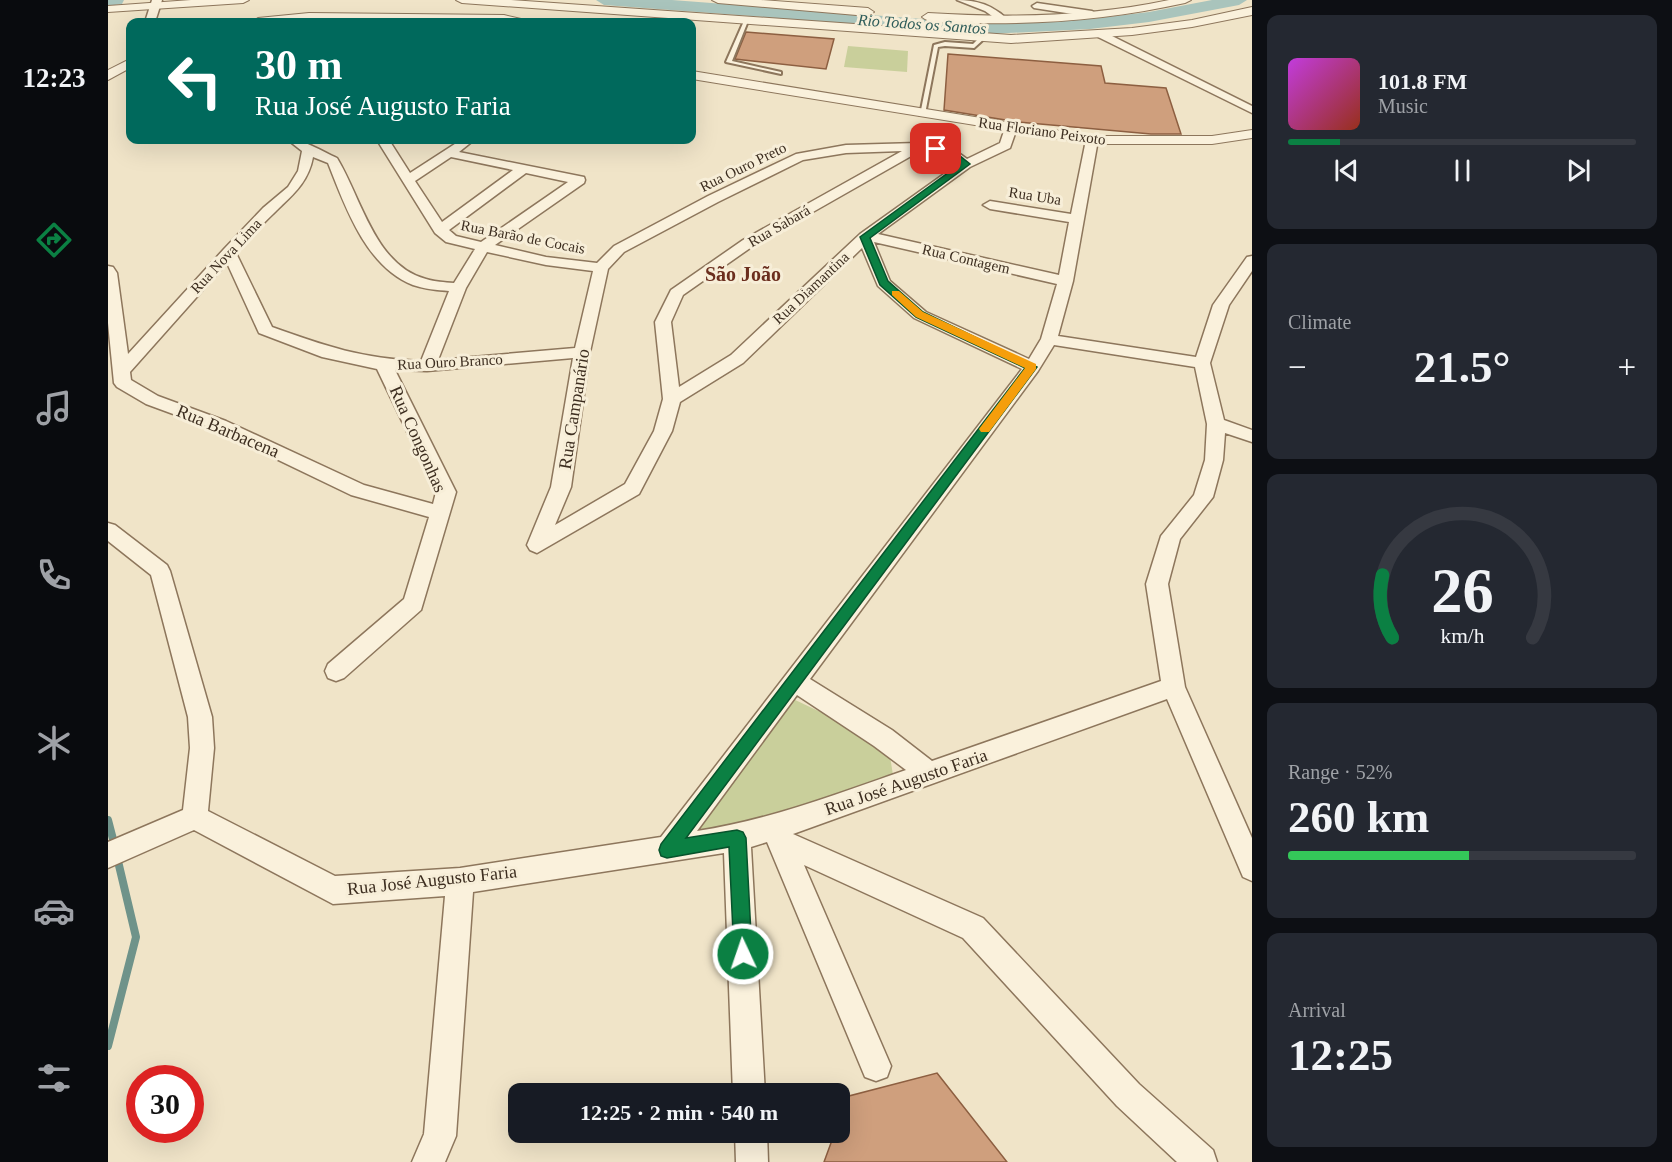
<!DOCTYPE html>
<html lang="en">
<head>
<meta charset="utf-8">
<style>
	body { margin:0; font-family:Georgia,serif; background:#242831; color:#f1f3f6; height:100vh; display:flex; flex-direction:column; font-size:22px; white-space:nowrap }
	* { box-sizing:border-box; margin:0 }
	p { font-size:20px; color:#9ea1a6 }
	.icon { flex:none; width:33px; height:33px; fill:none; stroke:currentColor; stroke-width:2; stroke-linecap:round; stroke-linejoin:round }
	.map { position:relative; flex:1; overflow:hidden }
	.panel { display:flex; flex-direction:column; gap:15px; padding:15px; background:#0d0f14; width:420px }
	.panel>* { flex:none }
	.banner { position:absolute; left:18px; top:18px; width:570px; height:126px; border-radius:12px; box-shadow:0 6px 24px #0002; background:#00695c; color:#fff; overflow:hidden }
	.speed { position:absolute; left:18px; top:1065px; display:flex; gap:12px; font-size:30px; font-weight:700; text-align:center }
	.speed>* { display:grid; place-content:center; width:78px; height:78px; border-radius:50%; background:#171b24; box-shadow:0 6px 24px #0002; line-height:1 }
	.speed .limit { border:9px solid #d22; background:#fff; color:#111 }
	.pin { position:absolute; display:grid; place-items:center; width:51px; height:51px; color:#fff; margin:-26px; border-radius:12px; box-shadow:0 3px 9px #0006 }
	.me { position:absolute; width:66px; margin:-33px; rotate:357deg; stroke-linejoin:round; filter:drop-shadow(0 0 4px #0008) }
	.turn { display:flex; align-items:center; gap:21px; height:126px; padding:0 30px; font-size:27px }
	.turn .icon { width:78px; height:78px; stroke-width:2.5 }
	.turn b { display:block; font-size:42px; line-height:51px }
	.big { font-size:45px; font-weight:600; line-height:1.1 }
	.panel .card { flex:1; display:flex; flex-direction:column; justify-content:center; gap:9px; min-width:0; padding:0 21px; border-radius:12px; background:#242831 }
	.panel .dial { align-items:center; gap:0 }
	.dial svg { height:156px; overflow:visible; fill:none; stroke:#363941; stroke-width:7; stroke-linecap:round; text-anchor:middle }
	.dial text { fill:#f1f3f6; stroke:none }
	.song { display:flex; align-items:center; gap:18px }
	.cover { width:72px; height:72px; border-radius:9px; background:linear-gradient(135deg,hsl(290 70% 55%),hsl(10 70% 35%)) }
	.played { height:6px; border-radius:3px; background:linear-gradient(90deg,#0b8043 15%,#363941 15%) }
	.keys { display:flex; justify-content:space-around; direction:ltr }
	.heat { display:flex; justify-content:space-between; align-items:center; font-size:33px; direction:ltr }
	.charge { height:9px; border-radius:4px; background:linear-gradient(90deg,#34c759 52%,#363941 0) }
	.trip { position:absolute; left:400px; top:1083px; width:342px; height:60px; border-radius:12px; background:#171b24; box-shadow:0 6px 24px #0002; font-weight:600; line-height:60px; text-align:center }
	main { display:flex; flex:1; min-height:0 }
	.menu { display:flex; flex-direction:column; width:108px; justify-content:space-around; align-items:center; background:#090b0e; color:#9ea1a6 }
	.menu .icon { width:42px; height:42px }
	.menu .selected { color:#0b8043 }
	.menu b { font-size:27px; color:#f1f3f6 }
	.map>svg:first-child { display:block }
	.green { fill:#c9cf9b }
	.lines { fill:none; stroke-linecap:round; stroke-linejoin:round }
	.stream { stroke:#6f938a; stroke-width:8 }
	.river { fill:#a9c4bc; fill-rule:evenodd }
	.building { fill:#cf9f7d; stroke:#8d5f41; stroke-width:1.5 }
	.service-casing { stroke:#8d765c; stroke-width:4 }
	.minor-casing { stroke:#8d765c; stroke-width:3 }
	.tertiary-casing { stroke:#8d765c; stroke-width:2 }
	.service { fill:#faf1dc; fill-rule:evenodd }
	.minor { fill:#faf1dc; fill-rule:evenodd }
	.tertiary { fill:#faf1dc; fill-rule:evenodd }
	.route { fill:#0b8043; stroke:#07532c; stroke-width:1.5 }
	.slow { fill:#f59e0b }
	.labels { text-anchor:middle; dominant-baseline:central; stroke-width:6; stroke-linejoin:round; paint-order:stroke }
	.far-street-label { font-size:15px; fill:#3d2e20; stroke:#f7eed8 }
	.far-water-label { font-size:16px; font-style:italic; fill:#2f5d5a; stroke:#f7eed8 }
	.street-label { font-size:18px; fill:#3d2e20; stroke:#f7eed8 }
	.far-district-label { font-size:20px; font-weight:bold; fill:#6b2e1e; stroke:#f7eed8 }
</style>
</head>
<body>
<main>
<nav class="menu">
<b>12:23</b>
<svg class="icon selected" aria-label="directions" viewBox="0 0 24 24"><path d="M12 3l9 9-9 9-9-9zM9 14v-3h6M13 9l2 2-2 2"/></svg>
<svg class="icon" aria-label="music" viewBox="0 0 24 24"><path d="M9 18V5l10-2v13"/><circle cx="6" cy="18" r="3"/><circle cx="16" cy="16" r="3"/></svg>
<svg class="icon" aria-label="phone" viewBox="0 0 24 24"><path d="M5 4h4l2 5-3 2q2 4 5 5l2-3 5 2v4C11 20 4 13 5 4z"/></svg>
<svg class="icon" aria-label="climate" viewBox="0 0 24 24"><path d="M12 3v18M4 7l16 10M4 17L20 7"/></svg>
<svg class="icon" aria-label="car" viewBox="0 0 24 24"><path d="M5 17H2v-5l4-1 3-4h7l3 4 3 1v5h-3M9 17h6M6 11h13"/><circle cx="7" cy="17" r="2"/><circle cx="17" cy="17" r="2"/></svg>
<svg class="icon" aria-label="filters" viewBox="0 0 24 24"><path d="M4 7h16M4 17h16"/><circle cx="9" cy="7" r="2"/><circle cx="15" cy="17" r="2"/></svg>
</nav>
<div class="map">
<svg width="1144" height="1162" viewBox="0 0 1144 1162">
	<rect width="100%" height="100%" fill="#f0e4c8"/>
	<g class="green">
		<path d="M740 46 800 51 799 72 736 67Z"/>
		<path d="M683 698 780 744 785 775 690 810 632 825 578 832Z"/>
	</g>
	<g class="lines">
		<g class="stream">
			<path d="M0 820 7 847"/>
			<path d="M0 1046 28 937 9 857"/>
		</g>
		<g class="river">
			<path d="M0 0H16L14 4 0 6Z"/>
			<path d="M488 0H564L881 24 982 19 1041 12 1104 0H1139L1131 5 1041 22 982 29 881 34 496 5Z"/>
		</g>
	</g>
	<g class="building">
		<path d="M638 32 726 39 718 69 627 59Z"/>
		<path d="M840 54 993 66 997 83 1058 88 1073 134H1043L910 122 836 110Z"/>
		<path d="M829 1073 899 1162H716L727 1132H732V1119L741 1096Z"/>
	</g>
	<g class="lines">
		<g class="service-casing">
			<g id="service">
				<path d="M638 20 640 21 624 61 673 72V74L618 62 636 21Z"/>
				<path d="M872 37 877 38 866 48 837 46 830 47 817 114 812 115 826 45 837 42 865 44Z"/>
			</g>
		</g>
		<g class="minor-casing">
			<g id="minor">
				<path d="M44 0H54L47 22H37Z"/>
				<path d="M849 0C868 0 885 5 899 19L891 21 877 11Z"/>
				<path d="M929 3 984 11 989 14 984 17 926 8 924 6Z"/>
				<path d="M990 33H998L1144 106V113L990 37Z"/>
				<path d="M903 124 909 128 902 148 862 167 770 234 951 275 961 222 882 209 875 205 882 201 963 214 978 140 984 136 990 140 965 281 950 336 1088 357 1105 305 1139 257 1144 256V271L1121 305 1102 363 1116 420 1144 430V442L1117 433 1115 460 1105 497 1072 539 1060 584 1077 687 1144 838V881L1135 877 1059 699 685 834 875 918 1031 1084 1105 1150 1109 1162H1069L1009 1106 855 938 696 865 783 1066 779 1077 768 1081 757 1077 659 842 643 847 657 1094H625L616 853 365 892 348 1136 337 1162H304L316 1134 337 896 225 904 86 830 0 868V842L75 810 82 748 80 717 43 575 0 541V523L7 525 59 565 62 571 104 717 106 748 100 811 227 876 352 868 553 837 914 369 806 318 770 286 754 248 635 363 572 402 564 431 531 494 429 553 422 550 419 545 443 487 465 358 319 371 287 370 348 492 313 610 236 678 228 681 220 678 217 671 220 664 296 599 321 517 243 495 106 429 38 404 9 387 6 383 0 323V266L5 267 9 273 20 354 116 249 155 208 180 187 190 171 194 151 180 140C198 140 213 151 229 158 253 197 267 266 318 279 327 282 336 282 346 283L367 249 338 242 327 233 269 140H281L302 173 353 140H366L351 152 476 177 477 180 476 183 387 245 438 257 489 263 506 246 600 196 688 154 738 145 810 143 848 151 859 159 892 143 897 128ZM794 151 635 240 563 290 547 322 555 399 546 431 517 484 447 525 463 487 482 352 500 269 516 252 610 202 695 160 738 153ZM812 151 840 157 850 164 752 234 623 355 571 387 563 322 575 295 645 246ZM205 157 220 163C237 206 258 267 305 285 316 289 329 290 341 291L313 361C255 359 217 346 164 327L128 253C141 240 152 226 165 214 183 196 200 184 205 157ZM343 157 405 170 334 222 307 181ZM418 173 460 182 373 242 348 236 341 230ZM766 242 949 284 933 339 921 359 818 312 782 281ZM379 252 438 265 485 271 467 348 330 360 358 288ZM119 263 151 333 214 357 269 369 328 492 325 504 256 485 118 421 50 396 23 380 22 372ZM946 345 1087 367 1099 424 1097 460 1086 495 1053 536 1038 584 1053 681 824 761 784 730 702 679 930 371ZM689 695 766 746 798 770C729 794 661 820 589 831Z"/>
				<path d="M627 1132H659L660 1162H628Z"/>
			</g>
		</g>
		<g class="tertiary-casing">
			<g id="tertiary">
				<path d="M83 0H141L135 3 0 12V6Z"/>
				<path d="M348 0H403L903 35 1024 28 1084 20 1144 7V15L1084 27 1024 35 903 43 354 3Z"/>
				<path d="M604 0H653L760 8 766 12 760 16 610 3Z"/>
				<path d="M1061 0H1083L1077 3C1005 19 932 25 858 23 846 22 823 25 814 17L820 13C901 18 982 17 1061 0Z"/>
				<path d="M201 13 396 15 413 19 415 22H144L150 18Z"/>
				<path d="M22 59V68L0 80V70Z"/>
				<path d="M584 71 984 136H1104L1144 130V138L1104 144H984L584 79Z"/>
			</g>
		</g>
		<use href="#service" class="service"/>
		<use href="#minor" class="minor"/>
		<use href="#tertiary" class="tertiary"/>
	</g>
	<path class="route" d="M828 146 847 152 862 164 762 238 780 281 815 312 929 367 578 838 629 830 635 832 638 838 644 954 641 961 635 963 628 961 626 954 621 847 559 858 553 856 551 850 553 844 917 368 808 317 772 285 752 237 852 164 841 155 825 150V147Z"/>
	<path class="slow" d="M784 291H791L815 312 928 364V369L881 432H873L871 429 917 368 808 317 784 295Z"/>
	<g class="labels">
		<g class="far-street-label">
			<text transform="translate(934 131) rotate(8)">Rua Floriano Peixoto</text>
			<text transform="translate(635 167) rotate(-26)">Rua Ouro Preto</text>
			<text transform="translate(927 196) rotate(9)">Rua Uba</text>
			<text transform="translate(671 226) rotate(-30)">Rua Sabará</text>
			<text transform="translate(415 237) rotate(11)">Rua Barão de Cocais</text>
			<text transform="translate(118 256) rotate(-47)">Rua Nova Lima</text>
			<text transform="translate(858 259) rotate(13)">Rua Contagem</text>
			<text transform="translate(703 288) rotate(-43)">Rua Diamantina</text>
			<text transform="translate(342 362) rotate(-3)">Rua Ouro Branco</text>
		</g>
		<g class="far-water-label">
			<text transform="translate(814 24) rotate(4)">Rio Todos os Santos</text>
		</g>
		<g class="street-label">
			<text transform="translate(466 409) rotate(-81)">Rua Campanário</text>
			<text transform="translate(120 431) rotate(23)">Rua Barbacena</text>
			<text transform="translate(310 439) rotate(66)">Rua Congonhas</text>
			<text transform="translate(798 782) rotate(-19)">Rua José Augusto Faria</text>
			<text transform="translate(324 880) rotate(-6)">Rua José Augusto Faria</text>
		</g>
		<g class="far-district-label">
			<text x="635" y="274">São João</text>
		</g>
	</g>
</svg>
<div class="speed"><div class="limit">30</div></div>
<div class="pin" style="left:828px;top:149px;background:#d93025"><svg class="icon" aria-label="arrive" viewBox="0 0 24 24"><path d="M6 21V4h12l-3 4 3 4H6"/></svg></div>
<svg class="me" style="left:635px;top:954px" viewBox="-20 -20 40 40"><circle r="17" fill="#0b8043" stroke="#fff" stroke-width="3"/><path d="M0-11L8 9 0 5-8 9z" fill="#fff"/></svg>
<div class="trip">12:25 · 2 min · 540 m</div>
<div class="banner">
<div class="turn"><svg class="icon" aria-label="left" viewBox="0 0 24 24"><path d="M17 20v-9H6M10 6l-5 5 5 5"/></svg><div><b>30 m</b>Rua José Augusto Faria</div></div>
</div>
</div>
<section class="panel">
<div class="card">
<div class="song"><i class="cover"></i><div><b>101.8 FM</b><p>Music</p></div></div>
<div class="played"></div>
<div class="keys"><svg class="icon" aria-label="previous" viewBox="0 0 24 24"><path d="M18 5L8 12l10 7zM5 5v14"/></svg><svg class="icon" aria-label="pause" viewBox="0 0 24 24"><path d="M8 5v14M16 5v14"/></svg><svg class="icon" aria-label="next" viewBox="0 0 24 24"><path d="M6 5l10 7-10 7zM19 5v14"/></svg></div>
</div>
<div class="card"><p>Climate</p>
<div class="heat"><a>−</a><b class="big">21.5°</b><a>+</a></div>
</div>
<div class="card dial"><svg viewBox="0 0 100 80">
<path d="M14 69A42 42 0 1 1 86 69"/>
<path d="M14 69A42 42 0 0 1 9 37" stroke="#0b8043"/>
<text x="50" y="56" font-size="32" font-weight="700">26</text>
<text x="50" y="72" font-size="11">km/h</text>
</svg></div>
<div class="card"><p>Range · 52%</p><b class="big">260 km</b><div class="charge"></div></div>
<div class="card"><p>Arrival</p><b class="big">12:25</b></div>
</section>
</main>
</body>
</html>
